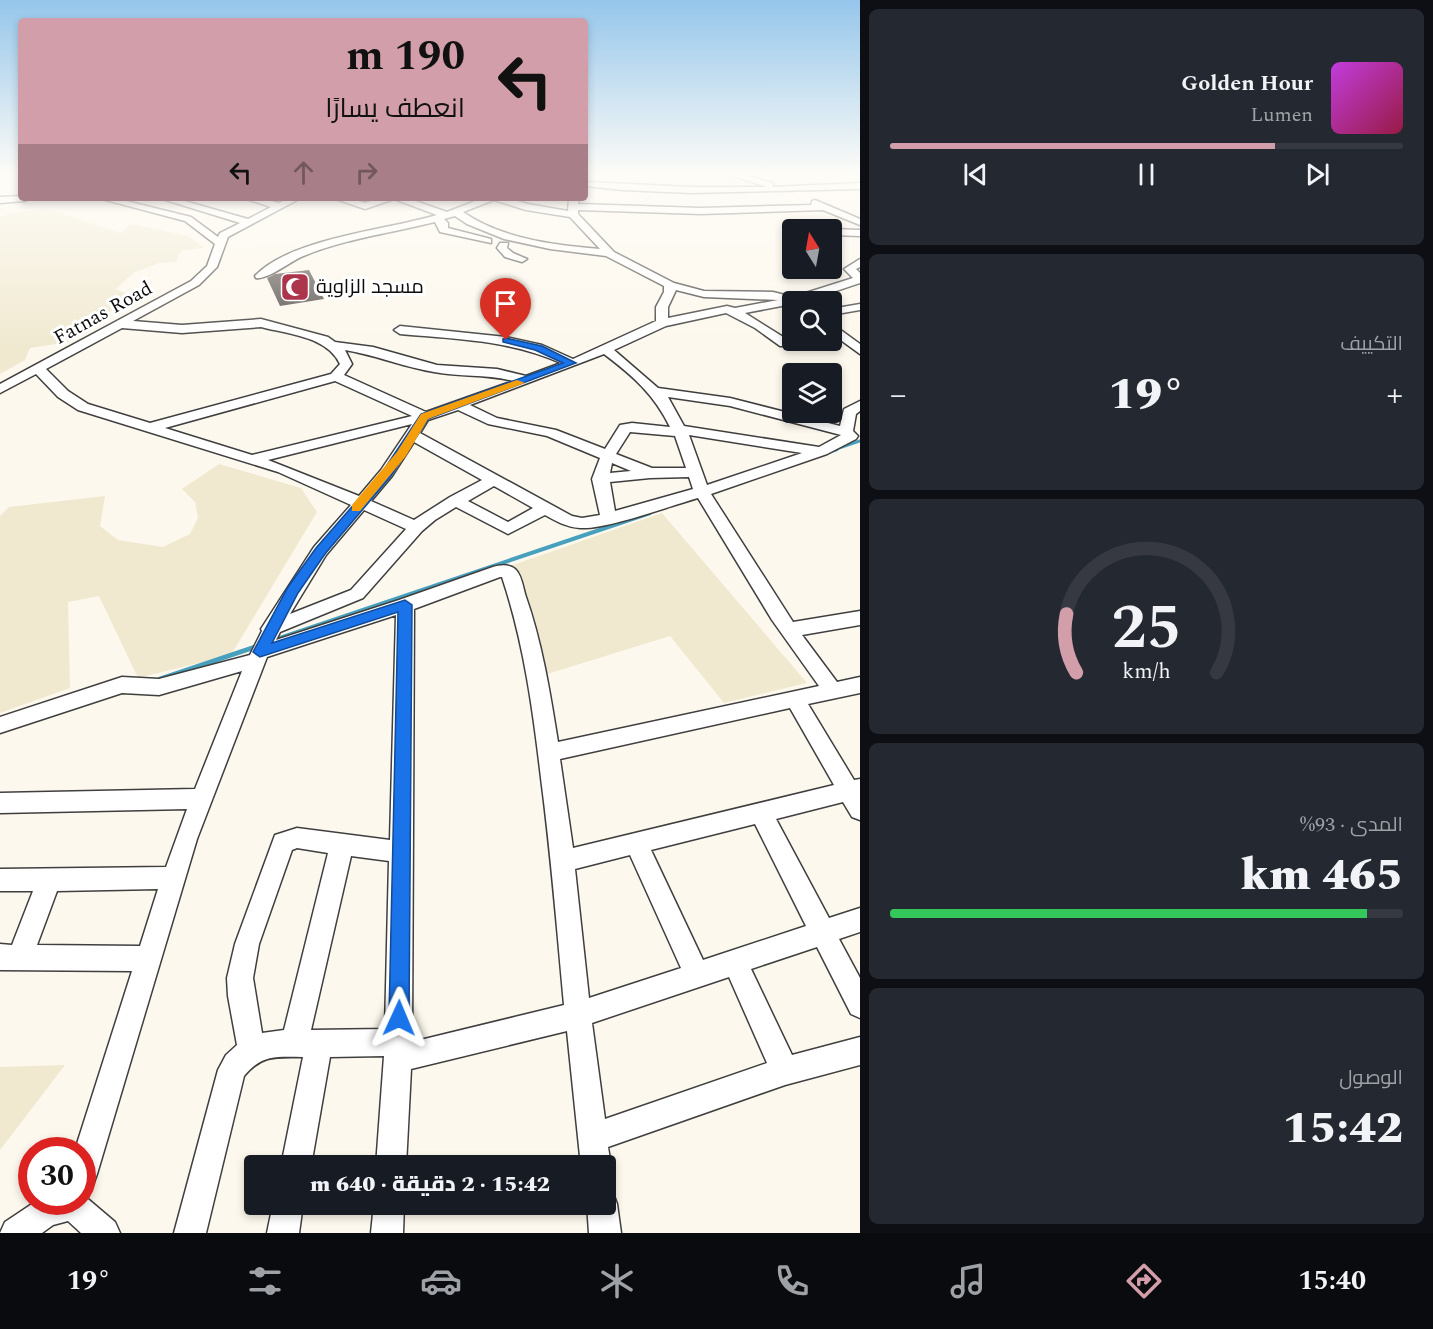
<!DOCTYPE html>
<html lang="ar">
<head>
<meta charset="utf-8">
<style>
	body { margin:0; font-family:Spectral,Cairo,serif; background:#242831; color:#f1f3f6; direction:rtl; height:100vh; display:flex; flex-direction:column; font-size:22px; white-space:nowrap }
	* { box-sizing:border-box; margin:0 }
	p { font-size:20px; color:#9ea1a6 }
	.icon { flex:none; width:33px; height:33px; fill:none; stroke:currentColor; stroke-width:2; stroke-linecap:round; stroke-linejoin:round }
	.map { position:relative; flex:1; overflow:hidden; direction:ltr }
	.panel { display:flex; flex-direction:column; gap:9px; padding:9px; background:#0d0f14; width:573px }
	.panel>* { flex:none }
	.top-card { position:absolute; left:18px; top:18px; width:570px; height:183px; border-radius:6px; box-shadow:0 3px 9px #0003; direction:rtl; background:#d29eaa; color:#111; overflow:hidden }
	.needle { width:39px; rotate:349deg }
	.controls { position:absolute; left:782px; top:219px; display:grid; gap:12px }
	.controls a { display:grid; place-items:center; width:60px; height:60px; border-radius:6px; background:#171b24; box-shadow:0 3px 9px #0003; font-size:30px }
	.speed { position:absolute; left:18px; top:1137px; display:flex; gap:12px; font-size:30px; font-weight:700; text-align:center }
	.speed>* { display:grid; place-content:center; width:78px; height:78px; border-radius:50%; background:#171b24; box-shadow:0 3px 9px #0003; line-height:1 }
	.speed .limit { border:9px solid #d22; background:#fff; color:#111 }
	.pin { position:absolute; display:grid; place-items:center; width:51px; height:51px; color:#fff; margin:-62px -26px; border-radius:50% 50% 50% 0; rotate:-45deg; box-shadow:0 0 6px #0007 }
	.pin .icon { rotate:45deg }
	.me { position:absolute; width:66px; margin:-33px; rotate:1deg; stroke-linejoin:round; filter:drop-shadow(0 0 4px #0008) }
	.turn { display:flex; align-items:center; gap:21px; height:126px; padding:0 24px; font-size:27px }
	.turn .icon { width:78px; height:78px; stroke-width:2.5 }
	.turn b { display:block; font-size:42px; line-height:51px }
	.lanes { display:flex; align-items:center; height:57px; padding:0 24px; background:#0003; justify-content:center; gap:30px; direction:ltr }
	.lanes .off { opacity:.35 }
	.big { font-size:45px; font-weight:800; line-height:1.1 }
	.panel .card { flex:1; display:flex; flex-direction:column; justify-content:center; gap:9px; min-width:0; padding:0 21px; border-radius:9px; background:#242831 }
	.panel .dial { align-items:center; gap:0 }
	.dial svg { height:156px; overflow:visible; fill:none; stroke:#363941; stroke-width:7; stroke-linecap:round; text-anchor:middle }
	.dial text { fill:#f1f3f6; stroke:none }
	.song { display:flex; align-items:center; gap:18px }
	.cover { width:72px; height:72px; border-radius:9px; background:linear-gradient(135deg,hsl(290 70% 55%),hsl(340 70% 35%)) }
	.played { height:6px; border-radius:3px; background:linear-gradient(90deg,#d29eaa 75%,#363941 75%) }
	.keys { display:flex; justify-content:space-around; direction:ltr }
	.heat { display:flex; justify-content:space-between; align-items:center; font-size:33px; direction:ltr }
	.charge { height:9px; border-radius:4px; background:linear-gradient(90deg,#34c759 93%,#363941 0) }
	.trip { position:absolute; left:244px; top:1155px; width:372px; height:60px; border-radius:6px; background:#171b24; box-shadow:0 3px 9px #0003; font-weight:800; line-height:60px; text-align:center; direction:rtl }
	.tab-bar { display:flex; height:96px; justify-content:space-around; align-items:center; background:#090b0e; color:#9ea1a6 }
	.tab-bar .icon { width:42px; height:42px }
	.tab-bar .on { color:#d29eaa }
	.tab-bar b { font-size:27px; color:#f1f3f6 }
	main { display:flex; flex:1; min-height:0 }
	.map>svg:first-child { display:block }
	.farmland { fill:#f0e9d0 }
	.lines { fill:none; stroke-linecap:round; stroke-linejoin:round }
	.stream-far2 { stroke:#47a0bd; stroke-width:3 }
	.stream-far1 { stroke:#47a0bd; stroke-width:4 }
	.stream { stroke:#47a0bd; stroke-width:5 }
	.building { fill:#544c4a }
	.minor-casing { stroke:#3f3f3f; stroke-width:3 }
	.minor { fill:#fff; fill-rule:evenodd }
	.route { fill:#1a73e8; stroke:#114b97; stroke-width:1.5 }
	.slow { fill:#f59e0b }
	.labels { text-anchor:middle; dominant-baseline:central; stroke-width:6; stroke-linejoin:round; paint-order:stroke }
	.far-poi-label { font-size:20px; fill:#0c0c0c; stroke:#fff; text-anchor:start }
	.far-street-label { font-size:20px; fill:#0c0c0c; stroke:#fff }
</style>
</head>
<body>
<main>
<section class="panel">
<div class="card">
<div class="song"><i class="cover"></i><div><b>Golden Hour</b><p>Lumen</p></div></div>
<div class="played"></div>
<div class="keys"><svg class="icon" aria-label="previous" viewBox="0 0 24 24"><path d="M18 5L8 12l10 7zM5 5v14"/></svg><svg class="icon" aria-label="pause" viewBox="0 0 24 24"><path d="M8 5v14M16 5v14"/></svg><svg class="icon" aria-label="next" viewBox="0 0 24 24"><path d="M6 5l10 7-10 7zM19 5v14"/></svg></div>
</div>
<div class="card"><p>التكييف</p>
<div class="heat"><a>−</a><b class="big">19°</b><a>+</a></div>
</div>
<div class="card dial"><svg viewBox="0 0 100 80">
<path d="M14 69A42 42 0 1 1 86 69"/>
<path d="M14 69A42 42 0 0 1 9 39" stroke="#d29eaa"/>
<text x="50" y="56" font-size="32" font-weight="700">25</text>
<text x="50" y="72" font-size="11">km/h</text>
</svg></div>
<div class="card"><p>المدى · 93%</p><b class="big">465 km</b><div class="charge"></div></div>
<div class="card"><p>الوصول</p><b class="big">15:42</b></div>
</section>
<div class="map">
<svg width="860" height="1233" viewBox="0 0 860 1233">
	<rect width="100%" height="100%" fill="#fdf8ed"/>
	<g class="farmland">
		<path d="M51 210 120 233 131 224 188 236 204 248 181 251 176 262 159 263 133 273 116 289 131 296 68 342 30 348 25 360 0 374V217L15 212Z"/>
		<path d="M219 464 301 488 317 512 231 655 138 678 99 596 68 602 70 688 0 713V516L9 507 105 496 100 526 118 540 163 547 190 534 198 518 195 502 182 489Z"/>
		<path d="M662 513 807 683 724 703 670 636 541 676 507 567Z"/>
		<path d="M65 1065 0 1150V1067Z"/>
	</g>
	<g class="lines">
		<path class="stream-far2" d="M833 450 860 441"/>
		<g class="stream-far1">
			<path d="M828 452 837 449"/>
			<path d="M271 641 650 513"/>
			<path d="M250 649 258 646"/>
		</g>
		<path class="stream" d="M160 679 255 647"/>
	</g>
	<path class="building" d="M309 270 324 299 280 306 267 278 275 274Z"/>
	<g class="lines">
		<g class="minor-casing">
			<g id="minor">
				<path d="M733 176H748L773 183V187L860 183V189L691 193 623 190 585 186 589 182 691 187H767Z"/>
				<path d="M21 196V198H30L25 201 0 203V197Z"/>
				<path d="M98 198H114L191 217 218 237 220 233 240 223 159 198H174L248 219 271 207 243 198H259L279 203 289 198H301L228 237 217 267 199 285 133 321 182 325 261 319 328 337 335 342 373 347 437 365 497 369 526 376 561 363C510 340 455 339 400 334L394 330 400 326 506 337 542 345 573 359 656 321V307L664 292V286L606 256 550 249 504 239 467 224 455 216 444 219 448 223V228L491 239V243L440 232 435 222C391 233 343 239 301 257 290 262 267 280 256 278L255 276C291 238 387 230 437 215L394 199 365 209 333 198H348L365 203 381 198H407L447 212 483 198H507L528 204 568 211 569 198H579L578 204 701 208 811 205 812 201 815 200 860 219V225L823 210 701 214 578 210V214L614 252 674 283 704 291 773 292 793 297 853 278 844 269 860 259V267L856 269 860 273V283L803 302H792V304L745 313 788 340V346H780L755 328 726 313 666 326 614 350 658 388 730 398 840 426 844 409 860 401V411L856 414 853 431 858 436 856 439 827 454 711 494 793 622 860 611V625L802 635 837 682 860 677V693L808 704 854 780 860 779V820L852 817 843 802 776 819 829 918 860 908V932L839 939 860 978V1018L851 1014 817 947 751 969 792 1055 860 1037V1065L785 1085 608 1147 611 1166 606 1177V1166H581L567 1031 411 1069 406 1166H376L384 1056 330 1057 311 1166H281L303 1057C277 1057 262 1054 244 1076L206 1233H174L218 1070 226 1055 237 1045 228 996 227 978 235 944 275 835 297 828 390 840 396 615 267 657 197 839 97 1174 93 1185 82 1189V1150H75L132 971 0 970V944L12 945 33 891H0V869L166 867 187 809 0 813V793L195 789 242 671 159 695 122 693 0 733V717L122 677 159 679 250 655 262 631 261 629 314 547 351 505 278 472 78 410 58 397 36 374 0 393V384L191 281 207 266 215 244 185 221ZM494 200 526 210 570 217 600 249C554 245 502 239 463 212ZM676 290 704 297 778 300 735 308 727 306 668 318V307ZM261 327C287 334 327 336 340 364L331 374 150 423 88 404 68 391 46 369 122 328 182 333ZM345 350C375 355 404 367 434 372 460 377 487 374 513 381L426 412 344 375 352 364ZM604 354C633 376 654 394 670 427L632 423 620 425 605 449 556 430 497 418 470 405ZM335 381 412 416 252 455 165 428ZM668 397 730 406 841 435 819 447 684 426ZM458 410 488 424 547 436 600 458 592 479 600 515 582 518 572 516 420 433 428 420ZM412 424 381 470 359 496 268 460ZM630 432 675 436 686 468H652L616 454ZM689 435 802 453 707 485ZM414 442 482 480 450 497 414 520 371 501 392 476ZM612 463 631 471 610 473ZM689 477 693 489 615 511 610 482 650 478ZM494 486 533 508 508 522 468 501ZM698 498 772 620 819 686 558 742C550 692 542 642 525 594 523 586 521 574 515 569 509 564 500 565 493 567L399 600 276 640 280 632 363 598 422 531 435 520 456 507 508 534 545 515C556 521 566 527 580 528 605 530 670 506 698 498ZM364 510 406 529 351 590 290 614 326 555ZM500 577H502C524 643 533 710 541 778 551 854 557 929 564 1005L412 1042 414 609ZM790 708 834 785 573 848 560 759ZM755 824 806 926 703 960 651 850ZM297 848 328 853 284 1030 262 1033 253 978 259 944 292 850ZM630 855 681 968 589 998 575 869ZM351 856 389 861 385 1029 311 1030ZM158 889 140 946 37 945 57 891ZM729 977 767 1063 605 1119 592 1023Z"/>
				<path d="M831 229 860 230V236L831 235 829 230Z"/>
				<path d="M500 243H508L507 248 513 253 527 259 522 262 505 257 497 248Z"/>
				<path d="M860 304V310L831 315V309Z"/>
				<path d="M831 323 860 344V354L831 333Z"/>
				<path d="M606 1190 613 1193 617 1204 621 1233H589L587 1204H606Z"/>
				<path d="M82 1194 115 1222 120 1233H81L68 1221 53 1225 42 1233H0L5 1222 35 1202H82Z"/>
				<path d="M273 1204H303L299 1233H267Z"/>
				<path d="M374 1204H404L403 1233H371Z"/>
			</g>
		</g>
		<use href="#minor" class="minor"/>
	</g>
	<linearGradient id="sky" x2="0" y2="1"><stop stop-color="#95c6eb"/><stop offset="0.5" stop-color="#fefcf7"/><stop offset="1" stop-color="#fefcf7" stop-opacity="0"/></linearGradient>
	<rect width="860" height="349" fill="url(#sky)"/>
	<path class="route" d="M506 338 542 346 576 363 428 419 391 476 325 554 298 593 272 643 405 600 412 605 409 1018 406 1026 399 1029 392 1026 389 1018 398 612 260 657 253 652 288 587 316 548 383 471 421 414 563 363 535 350 503 342V339Z"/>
	<path class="slow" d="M517 380 525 383 428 419 406 456 360 511H352V505L397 452 421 414Z"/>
	<defs>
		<g id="mosque-square" transform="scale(1.5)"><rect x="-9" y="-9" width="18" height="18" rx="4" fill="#ac354c" stroke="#fff"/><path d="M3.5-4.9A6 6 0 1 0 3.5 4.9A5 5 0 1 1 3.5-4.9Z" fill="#fff"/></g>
	</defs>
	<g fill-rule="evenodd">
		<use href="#mosque-square" x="295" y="287"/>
	</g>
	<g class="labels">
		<g class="far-poi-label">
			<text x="316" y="287">مسجد الزاوية</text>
		</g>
		<g class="far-street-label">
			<text transform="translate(103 313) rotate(-29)">Fatnas Road</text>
		</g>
	</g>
</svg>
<div class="controls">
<a><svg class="needle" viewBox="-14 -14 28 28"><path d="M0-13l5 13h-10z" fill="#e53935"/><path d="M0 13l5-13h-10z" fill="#9ea1a6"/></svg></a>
<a><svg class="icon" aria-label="search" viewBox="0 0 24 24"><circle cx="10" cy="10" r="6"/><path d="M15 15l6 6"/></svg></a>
<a><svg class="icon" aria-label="layers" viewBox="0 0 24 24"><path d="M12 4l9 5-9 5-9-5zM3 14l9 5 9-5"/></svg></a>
</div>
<div class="speed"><div class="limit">30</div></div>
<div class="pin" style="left:506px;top:340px;background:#d93025"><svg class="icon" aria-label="arrive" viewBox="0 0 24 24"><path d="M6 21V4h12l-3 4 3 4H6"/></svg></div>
<svg class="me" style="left:399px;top:1018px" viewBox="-20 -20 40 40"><path d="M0-17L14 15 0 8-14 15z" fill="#1a73e8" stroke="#fff" stroke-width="4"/></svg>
<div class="trip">15:42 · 2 دقيقة · 640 m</div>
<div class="top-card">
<div class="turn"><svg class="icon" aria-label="left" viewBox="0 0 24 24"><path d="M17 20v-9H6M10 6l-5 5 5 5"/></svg><div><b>190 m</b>انعطف يسارًا</div></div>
<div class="lanes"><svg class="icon" aria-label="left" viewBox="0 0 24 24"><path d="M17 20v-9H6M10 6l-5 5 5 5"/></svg><svg class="icon off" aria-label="ahead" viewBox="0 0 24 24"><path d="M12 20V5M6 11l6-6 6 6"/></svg><svg class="icon off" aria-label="right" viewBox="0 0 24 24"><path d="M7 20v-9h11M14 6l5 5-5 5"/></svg></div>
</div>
</div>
</main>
<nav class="tab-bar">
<b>15:40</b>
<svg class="icon on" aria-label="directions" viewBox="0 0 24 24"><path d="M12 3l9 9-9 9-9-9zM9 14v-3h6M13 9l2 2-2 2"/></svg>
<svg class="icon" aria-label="music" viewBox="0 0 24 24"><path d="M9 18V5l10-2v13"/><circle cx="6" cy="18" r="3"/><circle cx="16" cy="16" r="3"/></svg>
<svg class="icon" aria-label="phone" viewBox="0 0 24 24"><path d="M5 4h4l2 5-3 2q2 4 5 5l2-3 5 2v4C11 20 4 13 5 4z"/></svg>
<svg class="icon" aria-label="climate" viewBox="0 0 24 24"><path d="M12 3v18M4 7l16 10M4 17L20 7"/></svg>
<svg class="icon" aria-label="car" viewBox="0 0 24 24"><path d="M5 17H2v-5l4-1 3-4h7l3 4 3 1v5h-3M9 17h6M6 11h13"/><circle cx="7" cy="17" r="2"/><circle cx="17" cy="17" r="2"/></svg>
<svg class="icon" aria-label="filters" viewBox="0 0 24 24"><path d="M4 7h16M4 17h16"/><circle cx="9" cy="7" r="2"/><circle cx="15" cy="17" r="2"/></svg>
<b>19°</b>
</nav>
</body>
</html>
